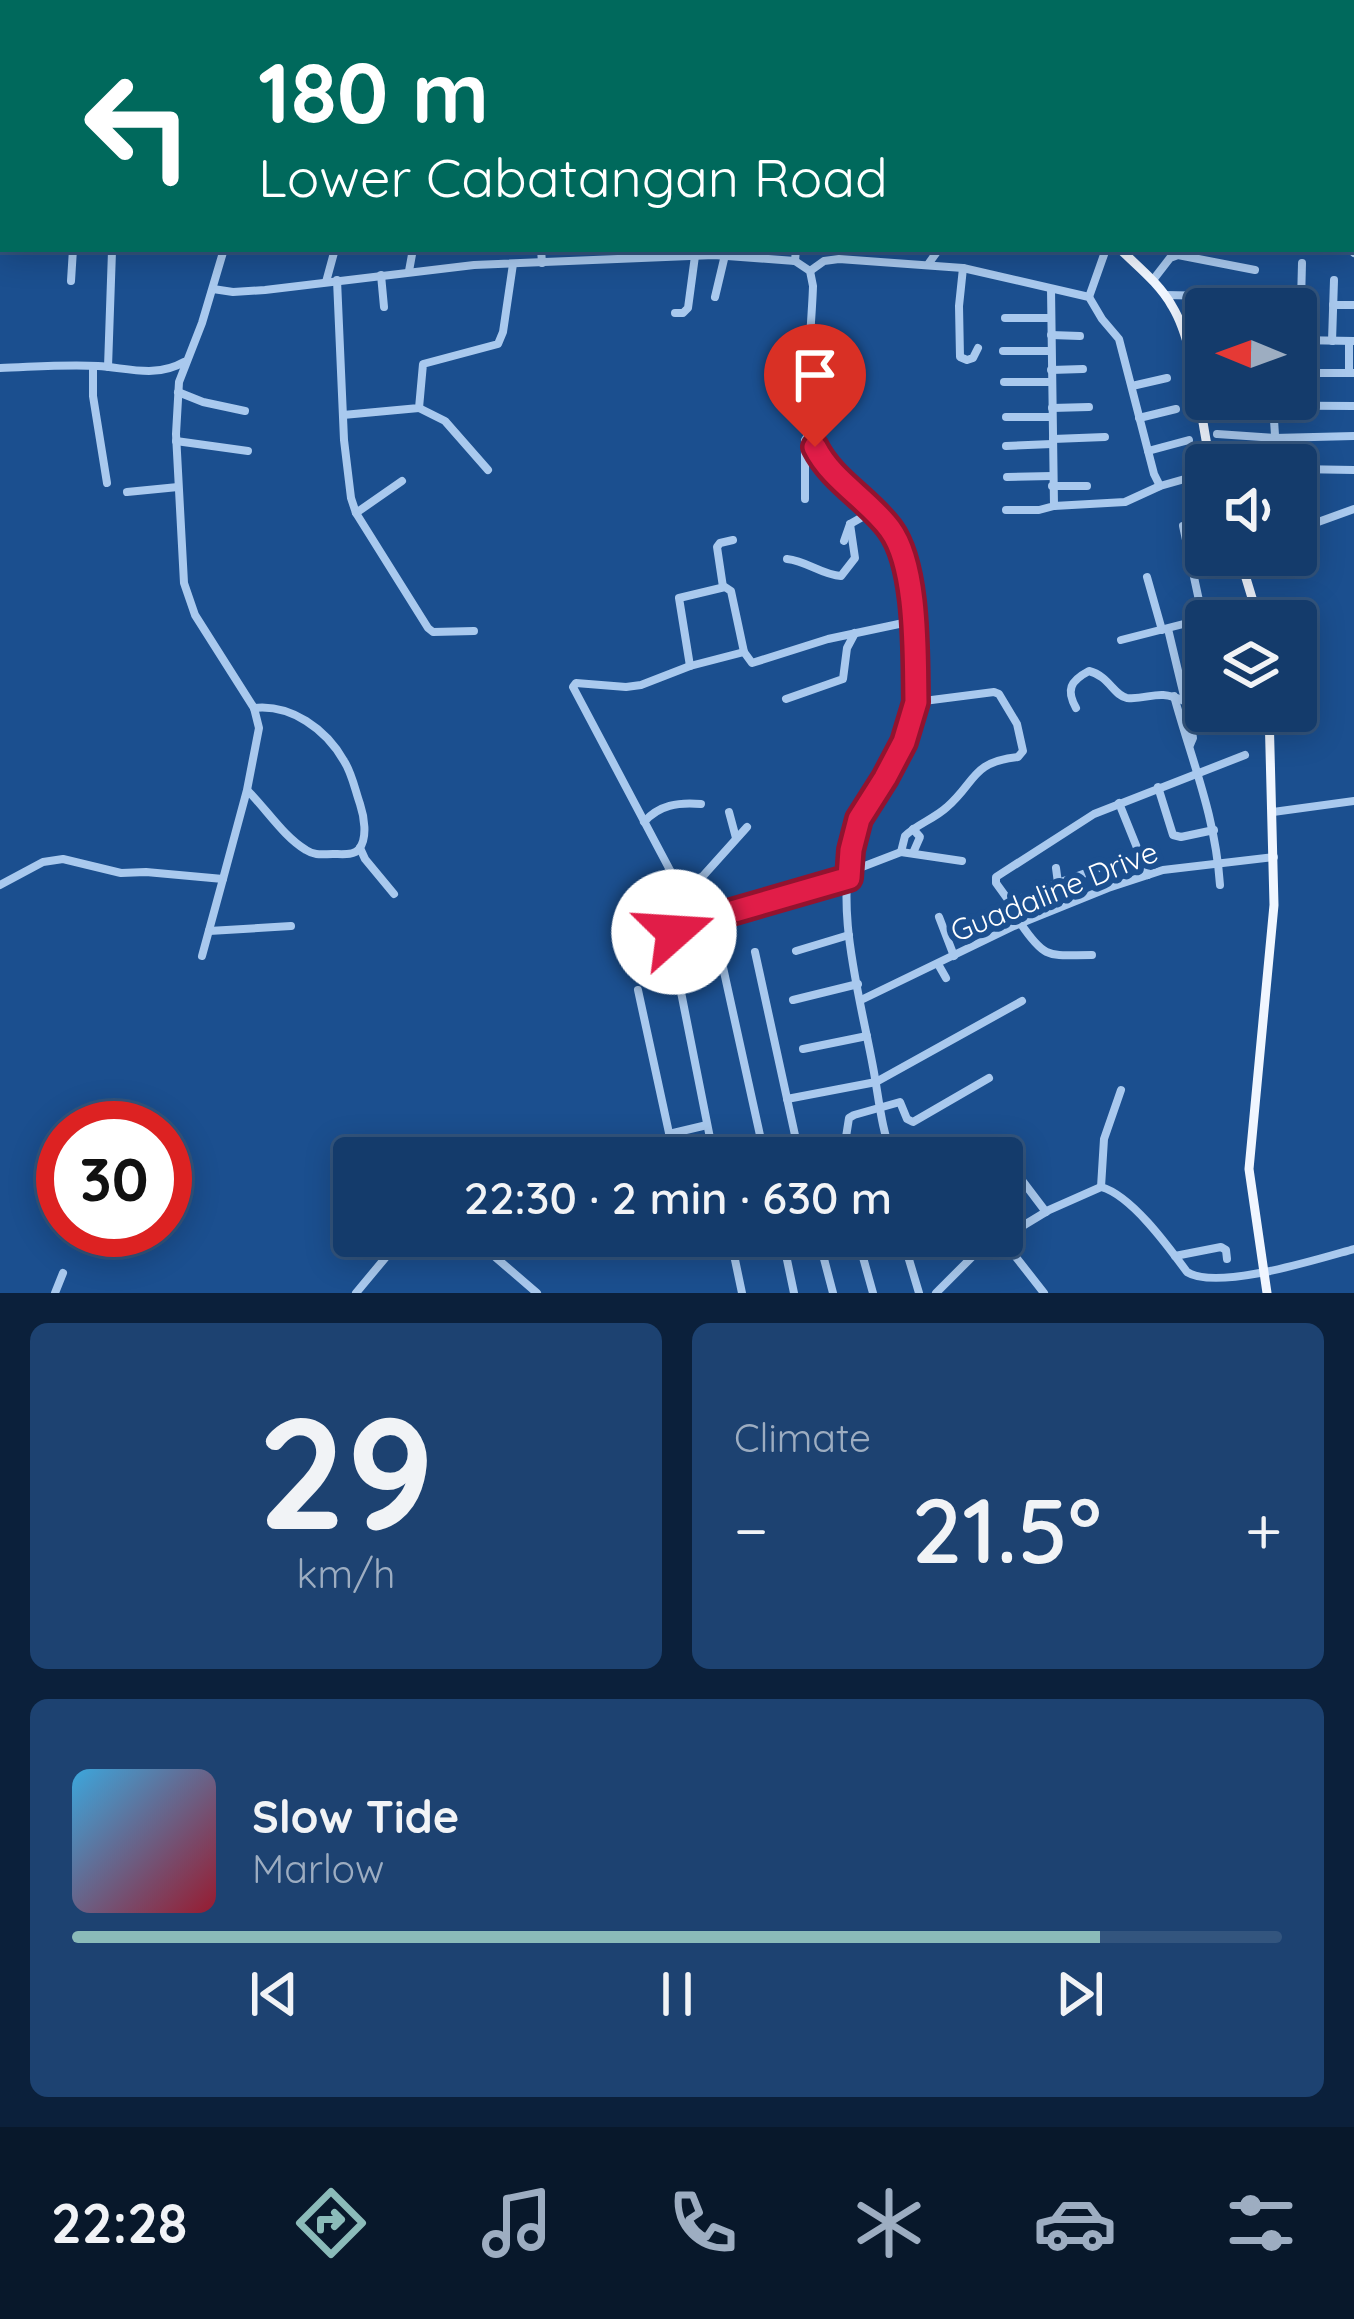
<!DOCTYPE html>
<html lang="en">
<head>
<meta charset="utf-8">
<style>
	body { margin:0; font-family:Quicksand,sans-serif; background:#1d4271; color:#f1f3f6; height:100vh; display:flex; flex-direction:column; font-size:45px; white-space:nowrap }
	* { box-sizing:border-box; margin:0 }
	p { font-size:39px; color:#9dadc1 }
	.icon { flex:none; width:66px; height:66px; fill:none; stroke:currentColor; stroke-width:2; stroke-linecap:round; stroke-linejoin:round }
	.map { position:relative; height:1293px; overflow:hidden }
	.sheet { display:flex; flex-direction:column; gap:30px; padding:30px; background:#0b203b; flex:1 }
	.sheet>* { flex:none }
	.guide { position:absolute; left:0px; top:0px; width:1356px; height:252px; box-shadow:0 6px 30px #0003,0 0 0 3px #33557e; background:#00695c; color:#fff; overflow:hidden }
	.needle { width:78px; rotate:271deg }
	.fabs { position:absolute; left:1185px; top:288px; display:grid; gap:24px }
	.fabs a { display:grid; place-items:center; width:132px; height:132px; border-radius:12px; background:#143b6b; box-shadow:0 6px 30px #0003,0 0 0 3px #33557e; font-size:60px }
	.speed { position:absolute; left:36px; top:1101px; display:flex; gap:24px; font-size:60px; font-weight:700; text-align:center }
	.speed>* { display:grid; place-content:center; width:156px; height:156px; border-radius:50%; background:#143b6b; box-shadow:0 6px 30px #0003,0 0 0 3px #33557e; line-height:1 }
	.speed .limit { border:18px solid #d22; background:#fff; color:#111 }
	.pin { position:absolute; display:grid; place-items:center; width:102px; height:102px; color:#fff; margin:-123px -51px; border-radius:50% 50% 50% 0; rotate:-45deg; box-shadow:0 0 12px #0007 }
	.pin .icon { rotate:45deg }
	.me { position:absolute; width:132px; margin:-66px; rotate:71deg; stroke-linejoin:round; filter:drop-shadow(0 0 9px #0008) }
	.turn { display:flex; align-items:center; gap:42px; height:252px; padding:0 60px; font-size:54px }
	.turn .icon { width:156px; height:156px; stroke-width:2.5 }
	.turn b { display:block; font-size:84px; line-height:102px }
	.big { font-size:90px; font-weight:600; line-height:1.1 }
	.sheet .tile { flex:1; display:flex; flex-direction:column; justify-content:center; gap:18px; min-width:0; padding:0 42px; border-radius:18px; background:#1d4271 }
	.sheet .dial { align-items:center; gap:0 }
	.dial b { font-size:156px; line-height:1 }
	.song { display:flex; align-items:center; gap:36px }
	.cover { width:144px; height:144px; border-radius:18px; background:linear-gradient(135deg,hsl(200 70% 55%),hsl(350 70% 35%)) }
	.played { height:12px; border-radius:6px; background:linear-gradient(90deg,#8bbbb9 85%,#33557e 85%) }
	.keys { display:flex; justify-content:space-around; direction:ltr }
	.heat { display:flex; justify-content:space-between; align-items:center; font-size:66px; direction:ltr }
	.sheet .tiles { flex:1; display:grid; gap:30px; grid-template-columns:1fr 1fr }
	.tile:last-child { grid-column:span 2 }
	.trip { position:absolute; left:333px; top:1137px; width:690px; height:120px; border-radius:12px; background:#143b6b; box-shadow:0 6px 30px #0003,0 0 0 3px #33557e; font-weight:600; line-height:120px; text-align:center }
	.menu { display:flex; height:192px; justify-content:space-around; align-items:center; background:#08182b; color:#9dadc1 }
	.menu .icon { width:84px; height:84px }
	.menu .active { color:#8bbbb9 }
	.menu b { font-size:54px; color:#f1f3f6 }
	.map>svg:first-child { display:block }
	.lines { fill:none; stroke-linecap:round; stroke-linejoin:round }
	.stream { stroke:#9cc4f0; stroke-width:3 }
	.minor { stroke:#a9c9ee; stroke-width:8 }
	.major { stroke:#f0f6ff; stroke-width:9 }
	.route-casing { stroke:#92132f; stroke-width:30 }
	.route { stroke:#e11d48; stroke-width:21 }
	.labels { text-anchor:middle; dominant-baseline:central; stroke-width:12; stroke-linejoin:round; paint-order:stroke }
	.street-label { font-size:30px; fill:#fff; stroke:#1b4f8f }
</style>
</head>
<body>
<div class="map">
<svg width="1354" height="1293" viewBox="0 0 1354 1293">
	<rect width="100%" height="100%" fill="#1b4f8f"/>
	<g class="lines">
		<path class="stream" d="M1027 3V0"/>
		<g class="minor">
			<path d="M617 0 619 3"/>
			<path d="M1004 0 1007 3"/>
			<path d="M327 3 328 0"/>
			<path d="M506 3V0"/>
			<path d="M558 3V0"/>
			<path d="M601 3 603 0"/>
			<path d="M811 3 815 0"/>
			<path d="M1031 3 1032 0"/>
			<path d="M1114 3 1115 0"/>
			<path d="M1246 3V0"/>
			<path d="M1330 3V0"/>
			<path d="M1353 86H1354"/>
			<path d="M1353 99 1354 96"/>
			<path d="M0 148H3"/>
			<path d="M1353 166H1354"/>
			<path d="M1353 208H1354"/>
			<path d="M541 249 542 263"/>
			<path d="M1351 249 1354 253"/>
			<path d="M795 261 796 249"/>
			<path d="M929 263 939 249"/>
			<path d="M963 268 959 306 960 357 967 360 973 358 978 348"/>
			<path d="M409 271 413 249"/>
			<path d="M810 271 824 261 839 259 963 268 1089 297 1102 319 1119 339 1154 474 1160 486"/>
			<path d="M381 275 384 307"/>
			<path d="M337 280 344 440 351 498 356 513 428 628 433 632 474 631"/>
			<path d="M1153 280 1170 258 1178 255 1255 270"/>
			<path d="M71 281 73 249"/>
			<path d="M326 282 335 249"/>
			<path d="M213 289 233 292 265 290 474 265 714 255 795 261 810 271 813 286C812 324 802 409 813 442 825 477 862 497 885 524 920 565 915 651 916 702 912 729 898 756 884 779 875 795 862 810 856 828 832 904 859 991 873 1067 879 1098 881 1129 893 1158"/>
			<path d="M1165 295 1265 297"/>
			<path d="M715 297 725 255"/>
			<path d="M1089 297 1106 249"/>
			<path d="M1333 305H1354"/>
			<path d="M675 313H683L688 308 695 256"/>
			<path d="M1005 318H1050"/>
			<path d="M1051 335 1080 336"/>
			<path d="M1296 340 1354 341"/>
			<path d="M1300 340 1302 263"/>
			<path d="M1205 341H1206"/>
			<path d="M1332 341 1334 280"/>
			<path d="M1003 351H1050"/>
			<path d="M93 366V396L107 483"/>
			<path d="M108 367 112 251"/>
			<path d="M0 368C32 367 66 364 98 366 128 368 156 378 184 362"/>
			<path d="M1051 370 1083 369"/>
			<path d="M1296 373H1354"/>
			<path d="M1349 373V341"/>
			<path d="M1004 382H1051"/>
			<path d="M772 384 810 382"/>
			<path d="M1132 386 1167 378"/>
			<path d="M178 392 203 402 245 411"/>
			<path d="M1214 405 1354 406"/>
			<path d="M1273 405 1277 465"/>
			<path d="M419 408 445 421 488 470"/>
			<path d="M1052 408 1089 407"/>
			<path d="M343 415 419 408 423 364 498 344 503 332 513 264"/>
			<path d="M1006 417H1052"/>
			<path d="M1139 418 1176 409"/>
			<path d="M1217 434 1274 438 1354 436"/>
			<path d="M1053 439 1105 437"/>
			<path d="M176 441 248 451"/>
			<path d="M1006 446 1052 444"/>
			<path d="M1148 451 1189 440"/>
			<path d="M1296 469 1354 470"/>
			<path d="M1007 477 1052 476"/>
			<path d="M1052 486H1087"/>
			<path d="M127 492 178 487"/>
			<path d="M805 499V440L810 432"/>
			<path d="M1054 506 1125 502 1160 486 1206 473"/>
			<path d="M1006 510H1039L1054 506 1051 289"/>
			<path d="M356 513 402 481"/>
			<path d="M1296 530 1354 509"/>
			<path d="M844 541 850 524 873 511"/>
			<path d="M787 559C807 561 822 575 841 576L855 558 850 524"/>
			<path d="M1147 577 1162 630"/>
			<path d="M723 587 717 547 720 543 733 540"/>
			<path d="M1168 629 1191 725 1193 738 1190 745"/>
			<path d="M1121 640 1203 619 1183 526"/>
			<path d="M744 652 690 666 641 685 626 687 576 683 573 687 680 889 706 919 717 940 765 1158"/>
			<path d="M690 666 679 598 725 587 731 591 744 652 752 663 828 639 913 621"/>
			<path d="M1174 696C1192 762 1215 814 1220 885"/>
			<path d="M786 699 843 679 847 648 855 633"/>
			<path d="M1076 708C1066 690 1070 681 1089 671 1109 676 1114 696 1127 698 1150 700 1157 688 1184 701"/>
			<path d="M1189 718 1217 715 1227 722"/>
			<path d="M1158 787 1173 835 1181 837 1214 830"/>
			<path d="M248 791C267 810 284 837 306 850 315 856 323 854 333 854 341 854 354 856 359 849 368 838 364 816 360 804 355 790 352 773 344 761 326 729 291 704 254 708"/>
			<path d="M1119 803 1148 875"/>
			<path d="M729 812 736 838"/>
			<path d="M1273 812 1354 801"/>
			<path d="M644 822C659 805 678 802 701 804"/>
			<path d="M913 829 920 837 913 853"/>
			<path d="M360 848 365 859 394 894"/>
			<path d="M901 852 905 836C917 824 934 819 947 807 976 782 971 762 1018 757L1023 751 1017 724 999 694 994 692 916 702"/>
			<path d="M849 872 901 852 962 861"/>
			<path d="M1058 883 1097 869"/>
			<path d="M0 885 43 862 63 859 121 873 146 872 223 879 247 790 259 728 254 708 195 615 184 583 176 434 179 382 202 323 224 249"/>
			<path d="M680 889 703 876 747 827"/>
			<path d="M1009 901 996 883V877L1094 814 1245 755"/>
			<path d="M939 917 954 956"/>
			<path d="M1024 922 1009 901 1029 896 1058 883 1056 868"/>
			<path d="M1021 924C1046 961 1050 955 1092 955"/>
			<path d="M209 931 291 926"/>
			<path d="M796 951 849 935"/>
			<path d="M755 952 800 1158"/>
			<path d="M202 956 223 879"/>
			<path d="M938 964 946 978"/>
			<path d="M638 990 674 1156"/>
			<path d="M793 1000 858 984"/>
			<path d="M861 1000 1014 926 1108 888 1163 870 1274 857"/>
			<path d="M803 1049 867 1036"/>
			<path d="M787 1099 876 1082 1022 1001"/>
			<path d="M669 1134 707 1125"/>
			<path d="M1013 1143 1004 1153 1005 1158 1046 1212"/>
			<path d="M714 1158 679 982 673 942 674 930 849 878"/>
			<path d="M853 1158 846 1137 849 1118 854 1115 900 1102 907 1119 913 1122 989 1078"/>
			<path d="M1101 1187 1104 1139 1121 1090"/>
			<path d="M455 1236 487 1250 537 1293"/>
			<path d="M730 1236 742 1293"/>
			<path d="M782 1236 794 1293"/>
			<path d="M818 1236 833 1293"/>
			<path d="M857 1236 873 1293"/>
			<path d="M902 1236 919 1293"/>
			<path d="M956 1236 973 1256"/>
			<path d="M1001 1238 1044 1293"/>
			<path d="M1175 1256 1221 1247 1226 1250 1227 1259"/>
			<path d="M55 1293 63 1273"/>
			<path d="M356 1293 391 1251 411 1236"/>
			<path d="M936 1293 973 1256 1049 1210 1101 1187C1131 1195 1168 1246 1187 1272 1217 1291 1318 1259 1354 1249"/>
		</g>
		<g class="major">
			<path d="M1134 3V0"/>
			<path d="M1120 249C1138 267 1159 283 1172 306 1196 345 1200 419 1211 465"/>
			<path d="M1239 555 1259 621"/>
			<path d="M1267 1293 1249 1169 1274 905 1269 711"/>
		</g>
	</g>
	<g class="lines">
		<g class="route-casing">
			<path id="route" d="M674 932 676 928 849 878 851 850 859 819 885 778 904 742 916 702C915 656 918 567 890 529 868 499 832 481 815 447"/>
		</g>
		<use href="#route" class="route"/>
	</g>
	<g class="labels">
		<g class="street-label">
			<text transform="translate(1054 891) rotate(-22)">Guadaline Drive</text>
		</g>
	</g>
</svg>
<div class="fabs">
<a><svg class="needle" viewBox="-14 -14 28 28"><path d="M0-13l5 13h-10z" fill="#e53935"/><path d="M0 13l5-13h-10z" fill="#9dadc1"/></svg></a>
<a><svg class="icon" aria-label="sound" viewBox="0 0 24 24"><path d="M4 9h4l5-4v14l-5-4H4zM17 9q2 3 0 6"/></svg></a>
<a><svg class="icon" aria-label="layers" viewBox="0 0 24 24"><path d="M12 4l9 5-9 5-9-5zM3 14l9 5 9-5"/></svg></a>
</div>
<div class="speed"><div class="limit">30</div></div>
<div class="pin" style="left:815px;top:447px;background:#d93025"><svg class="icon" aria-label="arrive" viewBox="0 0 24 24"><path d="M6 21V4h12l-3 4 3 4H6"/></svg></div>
<svg class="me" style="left:674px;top:932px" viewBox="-20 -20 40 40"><circle r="19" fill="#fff"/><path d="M0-13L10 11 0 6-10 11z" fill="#e11d48"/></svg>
<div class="trip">22:30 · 2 min · 630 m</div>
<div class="guide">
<div class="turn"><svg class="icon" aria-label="left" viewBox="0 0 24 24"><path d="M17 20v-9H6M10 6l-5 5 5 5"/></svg><div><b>180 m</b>Lower Cabatangan Road</div></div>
</div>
</div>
<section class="sheet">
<div class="tiles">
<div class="tile dial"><b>29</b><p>km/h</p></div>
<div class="tile"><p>Climate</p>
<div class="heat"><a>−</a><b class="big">21.5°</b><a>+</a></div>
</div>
<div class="tile">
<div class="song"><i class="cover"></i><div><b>Slow Tide</b><p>Marlow</p></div></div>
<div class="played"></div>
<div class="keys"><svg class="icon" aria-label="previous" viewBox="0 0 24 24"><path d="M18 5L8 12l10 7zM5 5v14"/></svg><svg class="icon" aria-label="pause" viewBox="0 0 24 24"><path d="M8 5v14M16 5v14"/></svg><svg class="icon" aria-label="next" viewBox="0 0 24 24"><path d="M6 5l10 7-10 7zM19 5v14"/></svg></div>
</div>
</div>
</section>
<nav class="menu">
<b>22:28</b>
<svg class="icon active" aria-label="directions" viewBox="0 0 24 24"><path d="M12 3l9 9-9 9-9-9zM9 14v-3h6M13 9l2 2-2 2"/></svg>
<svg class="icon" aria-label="music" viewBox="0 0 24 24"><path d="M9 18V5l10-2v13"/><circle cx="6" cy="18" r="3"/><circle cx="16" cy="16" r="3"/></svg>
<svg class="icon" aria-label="phone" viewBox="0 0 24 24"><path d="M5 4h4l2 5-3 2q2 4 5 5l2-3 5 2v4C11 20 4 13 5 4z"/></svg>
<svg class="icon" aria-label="climate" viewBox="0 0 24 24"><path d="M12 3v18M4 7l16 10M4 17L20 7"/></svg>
<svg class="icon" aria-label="car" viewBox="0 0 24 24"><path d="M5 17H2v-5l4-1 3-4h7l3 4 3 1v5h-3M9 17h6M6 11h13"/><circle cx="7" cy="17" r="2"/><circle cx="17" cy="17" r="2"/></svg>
<svg class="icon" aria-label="filters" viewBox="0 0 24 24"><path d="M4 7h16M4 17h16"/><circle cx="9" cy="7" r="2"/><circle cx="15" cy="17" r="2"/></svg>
</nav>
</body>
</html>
